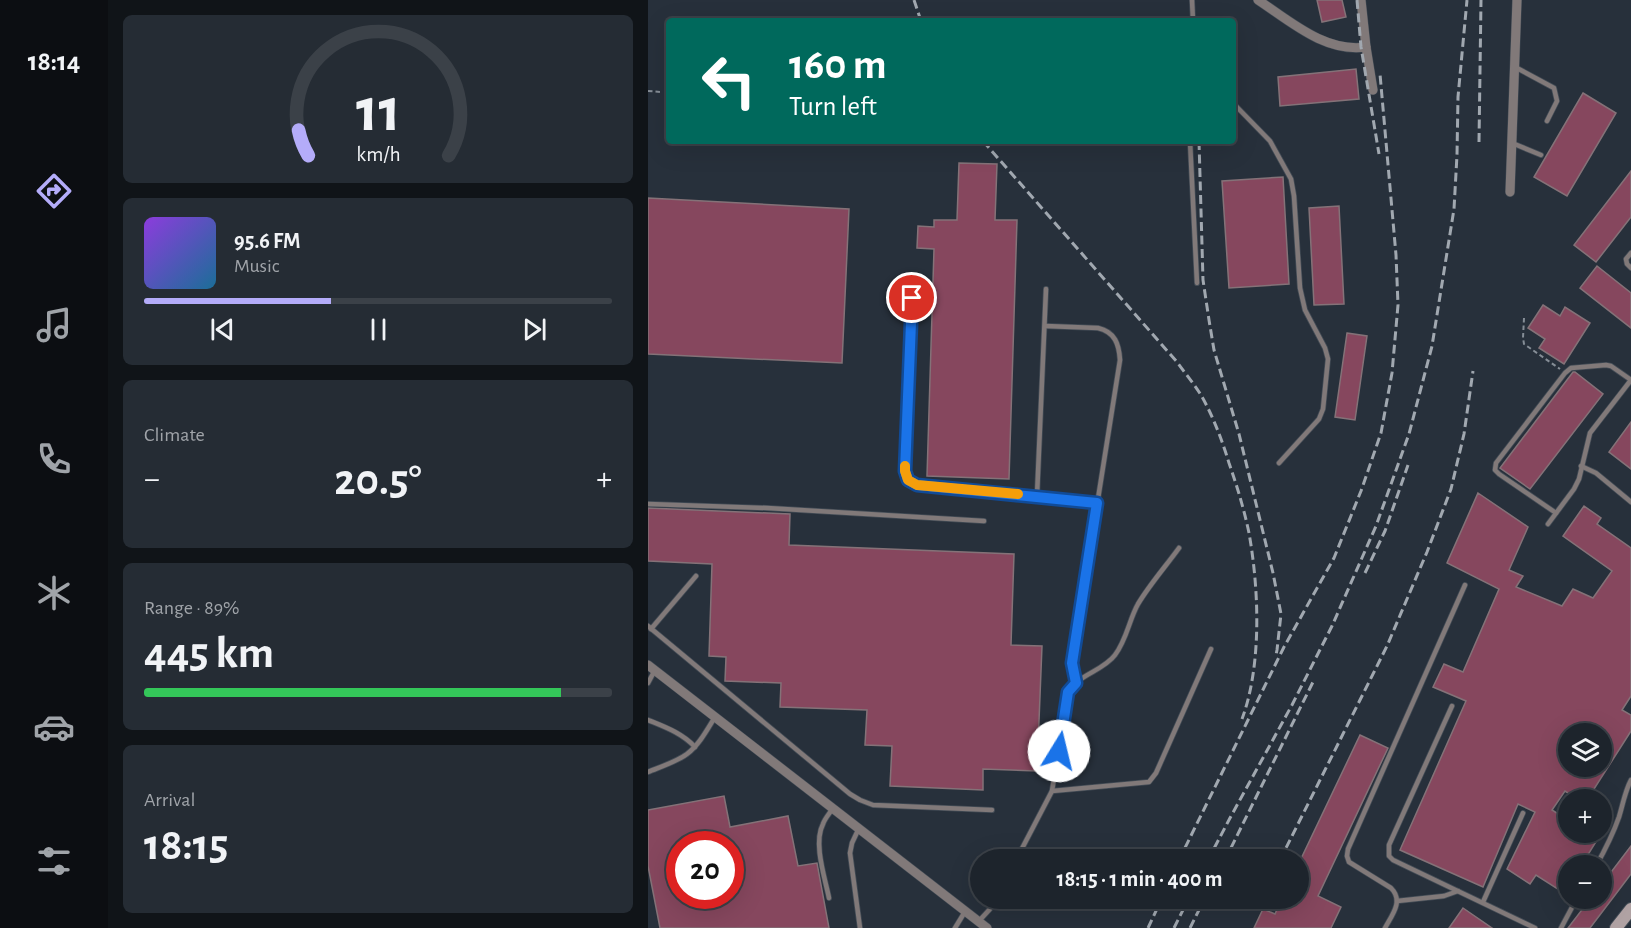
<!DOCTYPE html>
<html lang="en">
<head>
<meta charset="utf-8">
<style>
	body { margin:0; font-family:"Alegreya Sans",sans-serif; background:#252c34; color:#f1f3f6; height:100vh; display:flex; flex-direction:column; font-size:22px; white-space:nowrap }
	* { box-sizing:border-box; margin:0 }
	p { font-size:20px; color:#a0a4a9 }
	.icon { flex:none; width:33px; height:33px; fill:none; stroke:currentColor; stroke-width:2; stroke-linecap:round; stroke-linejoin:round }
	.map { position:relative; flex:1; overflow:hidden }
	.side { display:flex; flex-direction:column; gap:15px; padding:15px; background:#101418; width:540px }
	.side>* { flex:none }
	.guide { position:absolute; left:18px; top:18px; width:570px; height:126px; border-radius:6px; box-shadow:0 6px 24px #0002,0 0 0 2px #3b4148; background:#00695c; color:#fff; overflow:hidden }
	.tools { position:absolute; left:910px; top:723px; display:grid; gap:12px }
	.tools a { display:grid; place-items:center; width:54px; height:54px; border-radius:50%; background:#1d242c; box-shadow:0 6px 24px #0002,0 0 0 2px #3b4148; font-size:30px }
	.speed { position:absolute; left:18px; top:831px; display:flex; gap:12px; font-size:30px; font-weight:700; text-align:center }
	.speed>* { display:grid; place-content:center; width:78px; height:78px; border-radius:50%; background:#1d242c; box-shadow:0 6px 24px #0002,0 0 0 2px #3b4148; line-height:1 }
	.speed .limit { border:9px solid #d22; background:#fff; color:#111 }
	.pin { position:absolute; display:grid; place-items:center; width:51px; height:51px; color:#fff; margin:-26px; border:3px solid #fff; border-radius:50%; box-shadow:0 2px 6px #0007 }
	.me { position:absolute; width:66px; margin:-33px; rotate:9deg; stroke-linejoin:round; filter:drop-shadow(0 0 4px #0008) }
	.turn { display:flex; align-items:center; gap:21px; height:126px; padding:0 24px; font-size:27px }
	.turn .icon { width:78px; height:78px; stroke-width:2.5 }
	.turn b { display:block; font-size:42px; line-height:51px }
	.big { font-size:45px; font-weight:600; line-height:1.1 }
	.side .card { flex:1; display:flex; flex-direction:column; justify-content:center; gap:9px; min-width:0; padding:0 21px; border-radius:9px; background:#252c34 }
	.side .dial { align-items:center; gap:0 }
	.dial svg { height:156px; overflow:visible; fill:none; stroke:#3b4148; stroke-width:7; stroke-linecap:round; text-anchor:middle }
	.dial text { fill:#f1f3f6; stroke:none }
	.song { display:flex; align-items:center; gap:18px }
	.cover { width:72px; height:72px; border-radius:9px; background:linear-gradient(135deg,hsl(270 70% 55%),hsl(200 70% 35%)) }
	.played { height:6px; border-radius:3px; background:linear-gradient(90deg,#b4acf9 40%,#3b4148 40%) }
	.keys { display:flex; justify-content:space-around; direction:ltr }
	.heat { display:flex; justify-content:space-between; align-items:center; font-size:33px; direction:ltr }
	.charge { height:9px; border-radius:4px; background:linear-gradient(90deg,#34c759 89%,#3b4148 0) }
	.trip { position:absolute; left:322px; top:849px; width:339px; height:60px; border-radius:30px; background:#1d242c; box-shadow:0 6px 24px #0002,0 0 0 2px #3b4148; font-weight:600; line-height:60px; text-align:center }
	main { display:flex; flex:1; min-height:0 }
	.dock { display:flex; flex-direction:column; width:108px; justify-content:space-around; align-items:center; background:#0c0e12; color:#a0a4a9 }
	.dock .icon { width:42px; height:42px }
	.dock .active { color:#b4acf9 }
	.dock b { font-size:27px; color:#f1f3f6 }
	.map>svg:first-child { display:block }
	.building { fill:#86475e; stroke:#847278; stroke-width:1.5; fill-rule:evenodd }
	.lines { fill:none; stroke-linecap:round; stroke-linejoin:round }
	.lane-casing { stroke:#434c56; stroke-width:6 }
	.street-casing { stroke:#434c56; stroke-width:10 }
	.secondary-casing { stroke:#434c56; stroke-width:14 }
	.path { stroke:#858d96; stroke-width:2; stroke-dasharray:4.5 3; stroke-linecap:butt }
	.lane { stroke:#817979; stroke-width:4.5 }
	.street { stroke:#817979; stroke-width:9 }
	.secondary { stroke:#b0a2a3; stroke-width:12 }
	.rail { stroke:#a1a8b0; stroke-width:3; stroke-dasharray:9 4.5; stroke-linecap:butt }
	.route-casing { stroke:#114b97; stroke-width:15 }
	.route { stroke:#1a73e8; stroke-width:10 }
	.slow { stroke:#f59e0b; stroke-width:10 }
</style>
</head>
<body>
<main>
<nav class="dock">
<b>18:14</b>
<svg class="icon active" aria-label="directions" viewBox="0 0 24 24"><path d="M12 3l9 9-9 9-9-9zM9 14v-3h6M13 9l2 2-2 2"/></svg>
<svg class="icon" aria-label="music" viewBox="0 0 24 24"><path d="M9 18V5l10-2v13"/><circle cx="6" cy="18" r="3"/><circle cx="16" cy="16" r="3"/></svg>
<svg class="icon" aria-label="phone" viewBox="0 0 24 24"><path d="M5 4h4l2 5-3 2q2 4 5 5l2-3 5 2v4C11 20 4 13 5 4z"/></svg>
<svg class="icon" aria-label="climate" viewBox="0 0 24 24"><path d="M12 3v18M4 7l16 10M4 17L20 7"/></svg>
<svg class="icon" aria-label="car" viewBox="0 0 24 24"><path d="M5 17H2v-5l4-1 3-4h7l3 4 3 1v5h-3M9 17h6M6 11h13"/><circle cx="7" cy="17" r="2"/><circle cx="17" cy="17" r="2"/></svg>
<svg class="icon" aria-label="filters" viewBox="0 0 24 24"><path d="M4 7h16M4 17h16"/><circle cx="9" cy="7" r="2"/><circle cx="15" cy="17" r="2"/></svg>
</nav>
<section class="side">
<div class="card dial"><svg viewBox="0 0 100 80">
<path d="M14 69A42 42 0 1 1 86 69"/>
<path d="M14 69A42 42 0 0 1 9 56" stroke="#b4acf9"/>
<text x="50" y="56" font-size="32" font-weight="700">11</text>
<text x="50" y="72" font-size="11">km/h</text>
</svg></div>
<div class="card">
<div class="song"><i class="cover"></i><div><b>95.6 FM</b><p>Music</p></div></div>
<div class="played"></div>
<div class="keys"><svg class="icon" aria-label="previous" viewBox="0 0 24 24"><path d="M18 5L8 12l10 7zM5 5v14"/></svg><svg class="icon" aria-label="pause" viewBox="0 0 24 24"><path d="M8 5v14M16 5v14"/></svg><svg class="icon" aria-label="next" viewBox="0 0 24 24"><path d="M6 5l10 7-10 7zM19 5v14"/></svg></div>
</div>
<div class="card"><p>Climate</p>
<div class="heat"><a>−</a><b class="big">20.5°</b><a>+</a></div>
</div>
<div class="card"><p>Range · 89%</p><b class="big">445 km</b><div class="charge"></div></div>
<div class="card"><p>Arrival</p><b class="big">18:15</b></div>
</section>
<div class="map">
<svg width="983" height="928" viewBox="0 0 983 928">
	<rect width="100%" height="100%" fill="#27303b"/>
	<g class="building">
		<path d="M669 0H694L698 17 674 22Z"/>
		<path d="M708 69 711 99 632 106 630 77Z"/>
		<path d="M935 93 968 113 919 196 886 177Z"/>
		<path d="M311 163 349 164 347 220H369L361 479 279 476 286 249 269 248 270 226 286 227V220H309Z"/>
		<path d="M983 171V217L948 262 926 245Z"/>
		<path d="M635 177 641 284 581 288 574 181Z"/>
		<path d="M0 198 201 209 194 363 0 354Z"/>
		<path d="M691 206 696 304 666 305 661 208Z"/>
		<path d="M949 266 983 293V328L932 288Z"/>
		<path d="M895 305 912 316 917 307 942 323 916 364 891 348 897 339 880 328Z"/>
		<path d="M699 333 719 336 707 420 687 417Z"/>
		<path d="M925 372H927L955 394 882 489 852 468Z"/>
		<path d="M983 422V469L961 452Z"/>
		<path d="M830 493 880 527 861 570 875 576 868 587 914 606 925 589 945 598 964 571 915 536 936 506 953 518 949 524 983 548V696L974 710 983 715V731L939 800H931L917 791 904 810 921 821V832H954L933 866H921V885L916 893 888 875 882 884 859 869 887 812 870 804 835 887 752 850 818 701 785 687 796 664 815 672 851 589 799 563ZM921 734H954V766H921Z"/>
		<path d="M0 508 142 514 141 545 366 554 363 645 394 646 389 771 335 769V790L242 786 244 746 217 745 219 710 132 707 133 683 77 681 78 657 61 656 64 564 0 561Z"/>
		<path d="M712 735 740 748 670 896 693 907 683 928H606L615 909 627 914 634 898H651V863Z"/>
		<path d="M76 796 82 827 140 816 150 866 169 863 181 928H12L0 866V810ZM32 844H82V896H32Z"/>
		<path d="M983 846V874L942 928H920L943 898H954V884Z"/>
		<path d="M815 908 844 928H801Z"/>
	</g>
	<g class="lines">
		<g class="lane-casing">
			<g id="lane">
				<path d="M544 0 545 21"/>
				<path d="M867 67 906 88 909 101 899 121"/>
				<path d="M585 103 622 141 643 179 646 196 652 288 657 310 677 348 680 359 675 409 671 419 631 463"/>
				<path d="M542 141 549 283"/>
				<path d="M864 143 893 155"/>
				<path d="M983 253 978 259 979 264 983 268"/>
				<path d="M265 276 257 471 260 480 269 485 389 496 398 289"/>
				<path d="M397 326 450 328C467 332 471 344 472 360L424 663 428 683"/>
				<path d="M933 466 948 473 983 502"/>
				<path d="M389 496 449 503"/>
				<path d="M0 504 119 508 336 521"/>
				<path d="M908 513 851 474 847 470 848 463 917 373 923 368 958 365 963 366 983 380"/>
				<path d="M900 524 926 489 931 479 942 433 983 380"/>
				<path d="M0 626 202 794 212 800 225 805 344 810"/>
				<path d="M3 629 48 576"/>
				<path d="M0 683 7 670"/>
				<path d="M804 706 741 845V856L745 860 887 928"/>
				<path d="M0 720C17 727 34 733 47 747"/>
				<path d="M0 772C12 767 28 762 39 754 51 745 59 730 67 717"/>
				<path d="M404 791 501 782 508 773 563 649"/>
				<path d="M211 828 204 843 202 853 212 928"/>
				<path d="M368 860 404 791 420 692C431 674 455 671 467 655 479 639 481 620 490 604 502 584 518 566 531 548"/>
				<path d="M948 866C957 850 965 834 971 817 975 804 977 791 983 780"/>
				<path d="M181 898C177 878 165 843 175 824 177 818 182 813 185 808"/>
				<path d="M749 901 796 896 810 891"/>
				<path d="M835 902 875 813"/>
				<path d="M331 921 342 909 347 898"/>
				<path d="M307 928 318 910"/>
				<path d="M737 928C744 915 756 901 743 888L701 862 699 856 700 849 817 585"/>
				<path d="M913 928 929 898"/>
			</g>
		</g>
		<g class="street-casing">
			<g id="street">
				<path d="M610 0C642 21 677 53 718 47"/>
				<path d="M713 0 718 47 725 90"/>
				<path d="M862 192 869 0"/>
				<path d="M0 665 339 928"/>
			</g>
		</g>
		<g class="secondary-casing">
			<path id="secondary" d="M968 928 983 909"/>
		</g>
		<g class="path">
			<path d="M0 91 13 92"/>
			<path d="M876 318 875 338 876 344 912 369"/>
		</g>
		<use href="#lane" class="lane"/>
		<use href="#street" class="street"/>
		<use href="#secondary" class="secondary"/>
		<g class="rail">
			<path d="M266 0 273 21"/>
			<path d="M709 0 713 47 731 154"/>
			<path d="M335 141 529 362C537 373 546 384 553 395 565 416 574 440 581 463 589 486 596 509 601 533 611 589 614 665 594 719"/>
			<path d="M551 141 555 280 561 320 566 350 591 434 625 573 633 614 629 650 628 655"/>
			<path d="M831 142 833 0"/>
			<path d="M717 573 737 531 760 465"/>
			<path d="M531 860 636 647 686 558 713 491 733 433 744 373 750 305 748 255 732 74"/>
			<path d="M560 860 582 818 644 705 684 626 728 526 761 434 784 346 806 209 809 155 810 97 819 0"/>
			<path d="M577 860 665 682"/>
			<path d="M632 860 739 646 779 552 803 489 816 434 825 371"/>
			<path d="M612 901 613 898"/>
			<path d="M500 928 514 898"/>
			<path d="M526 928 541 898"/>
			<path d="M542 928 557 898"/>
		</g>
	</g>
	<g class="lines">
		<g class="route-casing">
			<path id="route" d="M264 298 257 471 260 480 269 485 449 503 424 663 428 683 420 692 411 751"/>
		</g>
		<use href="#route" class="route"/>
		<path class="slow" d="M257 466V471L260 480 269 485 370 494"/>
	</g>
</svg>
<div class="tools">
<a><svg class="icon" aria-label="layers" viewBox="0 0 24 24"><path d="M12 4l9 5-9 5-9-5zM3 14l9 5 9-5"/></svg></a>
<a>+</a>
<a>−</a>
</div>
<div class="speed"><div class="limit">20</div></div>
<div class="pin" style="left:264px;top:298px;background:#d93025"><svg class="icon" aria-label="arrive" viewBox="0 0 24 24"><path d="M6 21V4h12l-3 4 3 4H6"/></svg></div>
<svg class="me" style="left:411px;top:751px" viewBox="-20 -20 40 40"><circle r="19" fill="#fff"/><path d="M0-13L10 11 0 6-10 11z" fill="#1a73e8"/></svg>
<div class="trip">18:15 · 1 min · 400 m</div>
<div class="guide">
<div class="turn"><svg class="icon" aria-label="left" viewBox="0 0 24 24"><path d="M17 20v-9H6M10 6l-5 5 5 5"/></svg><div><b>160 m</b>Turn left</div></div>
</div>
</div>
</main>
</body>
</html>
